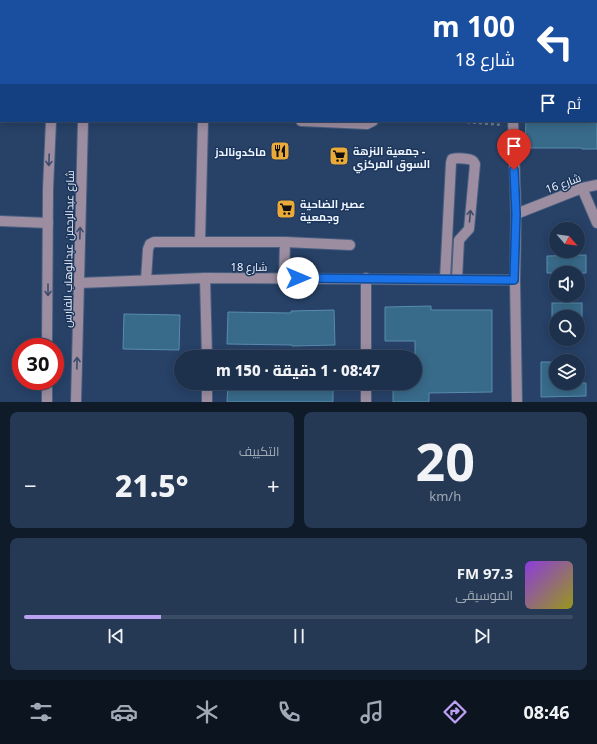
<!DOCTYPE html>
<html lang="ar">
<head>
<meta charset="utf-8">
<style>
	body { margin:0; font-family:"Noto Sans",Cairo,sans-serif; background:#253954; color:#f1f3f6; direction:rtl; height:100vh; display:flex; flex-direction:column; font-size:15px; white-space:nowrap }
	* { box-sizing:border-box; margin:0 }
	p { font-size:13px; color:#a0a9b6 }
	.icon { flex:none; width:22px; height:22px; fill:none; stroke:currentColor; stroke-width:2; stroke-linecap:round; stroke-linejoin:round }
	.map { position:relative; height:402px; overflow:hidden; direction:ltr }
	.panel { display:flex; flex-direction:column; gap:10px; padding:10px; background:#101b2a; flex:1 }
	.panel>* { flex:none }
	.guide { position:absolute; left:0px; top:0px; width:597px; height:122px; box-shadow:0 2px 10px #0003,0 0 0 1px #3b4c65; direction:rtl; background:#1a4fa0; color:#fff; overflow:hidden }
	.needle { width:26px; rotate:118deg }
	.tools { position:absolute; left:549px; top:222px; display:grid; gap:8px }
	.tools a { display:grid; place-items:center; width:36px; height:36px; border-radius:50%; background:#1d314d; box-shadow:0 2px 10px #0003,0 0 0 1px #3b4c65; font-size:20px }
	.speed { position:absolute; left:12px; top:338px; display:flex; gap:8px; font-size:20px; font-weight:700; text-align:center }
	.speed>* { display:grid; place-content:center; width:52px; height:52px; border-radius:50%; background:#1d314d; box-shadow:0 2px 10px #0003,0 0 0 1px #3b4c65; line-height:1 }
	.speed .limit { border:6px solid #d22; background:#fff; color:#111 }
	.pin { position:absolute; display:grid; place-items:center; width:34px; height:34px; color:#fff; margin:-41px -17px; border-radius:50% 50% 50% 0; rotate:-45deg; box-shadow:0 0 4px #0007 }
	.pin .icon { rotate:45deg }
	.me { position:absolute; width:44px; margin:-22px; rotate:90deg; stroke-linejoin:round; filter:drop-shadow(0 0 3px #0008) }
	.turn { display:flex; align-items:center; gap:14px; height:84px; padding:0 16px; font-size:18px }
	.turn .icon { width:52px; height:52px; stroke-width:2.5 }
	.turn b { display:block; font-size:28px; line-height:34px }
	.then { display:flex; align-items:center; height:38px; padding:0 16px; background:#0003; gap:8px; font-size:15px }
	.big { font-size:30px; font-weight:800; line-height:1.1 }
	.panel .tile { flex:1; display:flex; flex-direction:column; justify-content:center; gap:6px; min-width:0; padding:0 14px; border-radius:8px; background:#253954 }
	.panel .dial { align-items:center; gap:0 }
	.dial b { font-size:52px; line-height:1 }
	.song { display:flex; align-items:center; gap:12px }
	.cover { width:48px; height:48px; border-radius:6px; background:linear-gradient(135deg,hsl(270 70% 55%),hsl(60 70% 35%)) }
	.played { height:4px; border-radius:2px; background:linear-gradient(90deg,#bca0f2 25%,#3b4c65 25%) }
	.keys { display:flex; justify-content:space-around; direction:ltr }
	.heat { display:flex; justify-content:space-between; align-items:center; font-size:22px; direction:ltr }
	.panel .tiles { flex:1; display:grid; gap:10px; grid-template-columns:1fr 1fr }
	.tile:last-child { grid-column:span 2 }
	.trip { position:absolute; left:174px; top:350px; width:248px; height:40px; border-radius:20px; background:#1d314d; box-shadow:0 2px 10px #0003,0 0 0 1px #3b4c65; font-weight:800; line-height:40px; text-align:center; direction:rtl }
	.tab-bar { display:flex; height:64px; justify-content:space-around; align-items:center; background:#0c141f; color:#a0a9b6 }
	.tab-bar .icon { width:28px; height:28px }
	.tab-bar .current { color:#bca0f2 }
	.tab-bar b { font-size:18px; color:#f1f3f6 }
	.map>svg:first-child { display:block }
	.building { fill:#386a89; stroke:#5a8cad }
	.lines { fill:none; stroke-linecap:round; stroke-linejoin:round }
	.minor-casing { stroke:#475e7f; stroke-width:12 }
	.path { stroke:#6b7e9b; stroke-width:2.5; stroke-dasharray:3 3; stroke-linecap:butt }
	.minor { stroke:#9c8da1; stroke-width:10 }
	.oneway { stroke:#3d4c6d }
	.route-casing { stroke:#114b97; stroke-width:10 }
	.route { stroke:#1a73e8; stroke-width:7 }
	.labels { text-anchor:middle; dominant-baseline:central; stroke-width:3; stroke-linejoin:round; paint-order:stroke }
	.poi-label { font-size:11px; font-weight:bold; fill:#eff5ff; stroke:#1d365c; text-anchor:start }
	.street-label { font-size:11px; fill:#eff5ff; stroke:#1d365c }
</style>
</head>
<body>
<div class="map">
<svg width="597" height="402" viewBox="0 0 597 402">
	<rect width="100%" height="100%" fill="#274167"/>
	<g class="building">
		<path d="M526 121H597V149H582V148H525Z"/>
		<path d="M586 255V273H547V256Z"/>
		<rect x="552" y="303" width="30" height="14"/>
		<path d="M431 306V310H492V392L429 393V402H393V383H415V341H385V307Z"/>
		<path d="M334 310 335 345 292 346V345L227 344 228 312 291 313V311Z"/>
		<path d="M124 314 180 315 179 350 123 349Z"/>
		<path d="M541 362H556V383H586V396L541 397Z"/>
		<path d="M228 383H333V402H227Z"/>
	</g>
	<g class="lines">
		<g class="minor-casing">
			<g id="minor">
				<path d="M175 0V1"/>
				<path d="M55 1V0"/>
				<path d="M86 1 87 0"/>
				<path d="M206 1V0"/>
				<path d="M277 1V0"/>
				<path d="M306 1 307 0"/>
				<path d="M349 1V0"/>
				<path d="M386 1V0"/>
				<path d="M596 62H597"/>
				<path d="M301 121 367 124 373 121"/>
				<path d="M513 121 516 214 515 280 517 402"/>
				<path d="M582 188 597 223"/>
				<path d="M516 214 582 188 597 185"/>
				<path d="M0 221 48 223"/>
				<path d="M200 242 203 121"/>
				<path d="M205 278 207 357"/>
				<path d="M284 278 285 242"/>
				<path d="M445 279 451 163 452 159C456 158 470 158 473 161 474 162 474 163 475 164L469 229 459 240 457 279"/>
				<path d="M146 280 148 249 150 244 154 242H285L350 245"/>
				<path d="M79 283 205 278 515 280"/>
				<path d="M47 347 48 189 51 121"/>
				<path d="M366 357V278"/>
				<path d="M207 383V402"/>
				<path d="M47 402V381"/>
				<path d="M76 402 83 121"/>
				<path d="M366 402V383"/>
			</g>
		</g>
		<g class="path">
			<path d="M508 1V0"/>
			<path d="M455 121 503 125"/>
		</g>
		<use href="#minor" class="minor"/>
	</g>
	<defs><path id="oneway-shaft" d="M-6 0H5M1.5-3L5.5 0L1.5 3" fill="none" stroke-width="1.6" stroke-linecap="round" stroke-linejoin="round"/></defs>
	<g class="oneway">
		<use href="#oneway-shaft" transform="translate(49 160) rotate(92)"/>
		<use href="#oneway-shaft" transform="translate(470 216) rotate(-85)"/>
		<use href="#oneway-shaft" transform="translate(80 233) rotate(-88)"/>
		<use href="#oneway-shaft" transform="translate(48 290) rotate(90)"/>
		<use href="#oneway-shaft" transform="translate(77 363) rotate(-89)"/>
	</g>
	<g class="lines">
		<g class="route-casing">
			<path id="route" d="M298 278 514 280 516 214 514 170"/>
		</g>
		<use href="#route" class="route"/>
	</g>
	<defs>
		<g id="restaurant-square" transform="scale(1)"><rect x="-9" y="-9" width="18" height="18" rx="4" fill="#eaaa38" stroke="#1d365c"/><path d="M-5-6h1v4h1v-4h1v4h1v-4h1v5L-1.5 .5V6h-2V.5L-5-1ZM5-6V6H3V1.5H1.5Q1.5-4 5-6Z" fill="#111"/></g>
		<g id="supermarket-square" transform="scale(1)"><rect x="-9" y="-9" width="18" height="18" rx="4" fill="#eaaa38" stroke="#1d365c"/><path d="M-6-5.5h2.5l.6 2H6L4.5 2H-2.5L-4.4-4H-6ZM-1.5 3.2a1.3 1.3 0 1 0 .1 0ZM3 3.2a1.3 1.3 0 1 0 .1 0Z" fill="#111"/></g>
	</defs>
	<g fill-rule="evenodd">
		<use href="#restaurant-square" x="280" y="151"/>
		<use href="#supermarket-square" x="339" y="156"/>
		<use href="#supermarket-square" x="286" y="209"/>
	</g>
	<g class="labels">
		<g class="poi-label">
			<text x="353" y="150">جمعية النزهة -<tspan x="353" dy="13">السوق المركزي</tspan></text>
			<text x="266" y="151" text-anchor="end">ماكدونالدز</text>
			<text x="300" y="203">عصير الضاحية<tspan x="300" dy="13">وجمعية</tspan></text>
		</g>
		<g class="street-label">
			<text transform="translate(563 183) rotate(-20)">شارع 16</text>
			<text transform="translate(68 249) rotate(-89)">شارع عبدالرحمن عبدالوهاب الفارس</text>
			<text x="249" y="266">شارع 18</text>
		</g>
	</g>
</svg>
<div class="tools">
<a><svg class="needle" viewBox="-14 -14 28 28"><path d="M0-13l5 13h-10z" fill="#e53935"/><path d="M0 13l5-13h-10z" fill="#a0a9b6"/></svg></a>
<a><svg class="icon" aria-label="sound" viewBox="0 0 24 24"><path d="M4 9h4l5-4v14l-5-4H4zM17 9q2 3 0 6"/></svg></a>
<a><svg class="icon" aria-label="search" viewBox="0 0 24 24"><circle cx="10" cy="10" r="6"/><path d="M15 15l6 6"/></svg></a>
<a><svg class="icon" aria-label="layers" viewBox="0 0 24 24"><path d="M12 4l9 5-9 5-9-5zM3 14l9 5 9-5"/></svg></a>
</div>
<div class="speed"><div class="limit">30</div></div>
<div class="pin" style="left:514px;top:170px;background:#d93025"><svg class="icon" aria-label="arrive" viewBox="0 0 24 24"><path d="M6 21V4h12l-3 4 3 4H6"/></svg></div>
<svg class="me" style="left:298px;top:278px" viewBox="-20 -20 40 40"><circle r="19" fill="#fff"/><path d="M0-13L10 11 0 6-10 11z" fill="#1a73e8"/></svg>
<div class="trip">08:47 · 1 دقيقة · 150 m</div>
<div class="guide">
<div class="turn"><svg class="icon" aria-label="left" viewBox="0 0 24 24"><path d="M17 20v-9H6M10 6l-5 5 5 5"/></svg><div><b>100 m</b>شارع 18</div></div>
<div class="then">ثم<svg class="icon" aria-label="arrive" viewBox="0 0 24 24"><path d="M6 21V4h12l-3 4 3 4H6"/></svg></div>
</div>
</div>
<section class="panel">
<div class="tiles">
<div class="tile dial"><b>20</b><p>km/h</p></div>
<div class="tile"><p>التكييف</p>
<div class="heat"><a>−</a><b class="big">21.5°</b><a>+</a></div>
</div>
<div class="tile">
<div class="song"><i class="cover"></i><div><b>97.3 FM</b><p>الموسيقى</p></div></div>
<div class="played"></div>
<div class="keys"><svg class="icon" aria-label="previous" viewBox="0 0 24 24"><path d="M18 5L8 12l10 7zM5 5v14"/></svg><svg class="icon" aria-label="pause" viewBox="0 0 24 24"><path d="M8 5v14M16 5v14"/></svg><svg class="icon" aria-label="next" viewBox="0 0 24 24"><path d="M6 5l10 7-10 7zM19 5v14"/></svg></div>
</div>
</div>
</section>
<nav class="tab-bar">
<b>08:46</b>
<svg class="icon current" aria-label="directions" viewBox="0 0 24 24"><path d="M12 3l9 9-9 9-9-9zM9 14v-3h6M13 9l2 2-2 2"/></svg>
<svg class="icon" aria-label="music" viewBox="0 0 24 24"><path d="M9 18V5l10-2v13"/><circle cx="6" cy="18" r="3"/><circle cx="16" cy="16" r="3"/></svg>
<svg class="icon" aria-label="phone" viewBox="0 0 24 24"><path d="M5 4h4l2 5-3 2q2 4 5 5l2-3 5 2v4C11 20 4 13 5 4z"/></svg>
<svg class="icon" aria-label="climate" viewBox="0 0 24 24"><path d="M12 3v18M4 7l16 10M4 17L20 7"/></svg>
<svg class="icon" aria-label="car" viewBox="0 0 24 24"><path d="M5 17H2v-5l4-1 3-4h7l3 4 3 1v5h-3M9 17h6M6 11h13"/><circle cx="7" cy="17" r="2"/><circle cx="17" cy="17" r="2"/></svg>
<svg class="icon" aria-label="filters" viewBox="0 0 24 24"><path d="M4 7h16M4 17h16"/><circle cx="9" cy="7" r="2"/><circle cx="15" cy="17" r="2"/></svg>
</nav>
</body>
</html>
